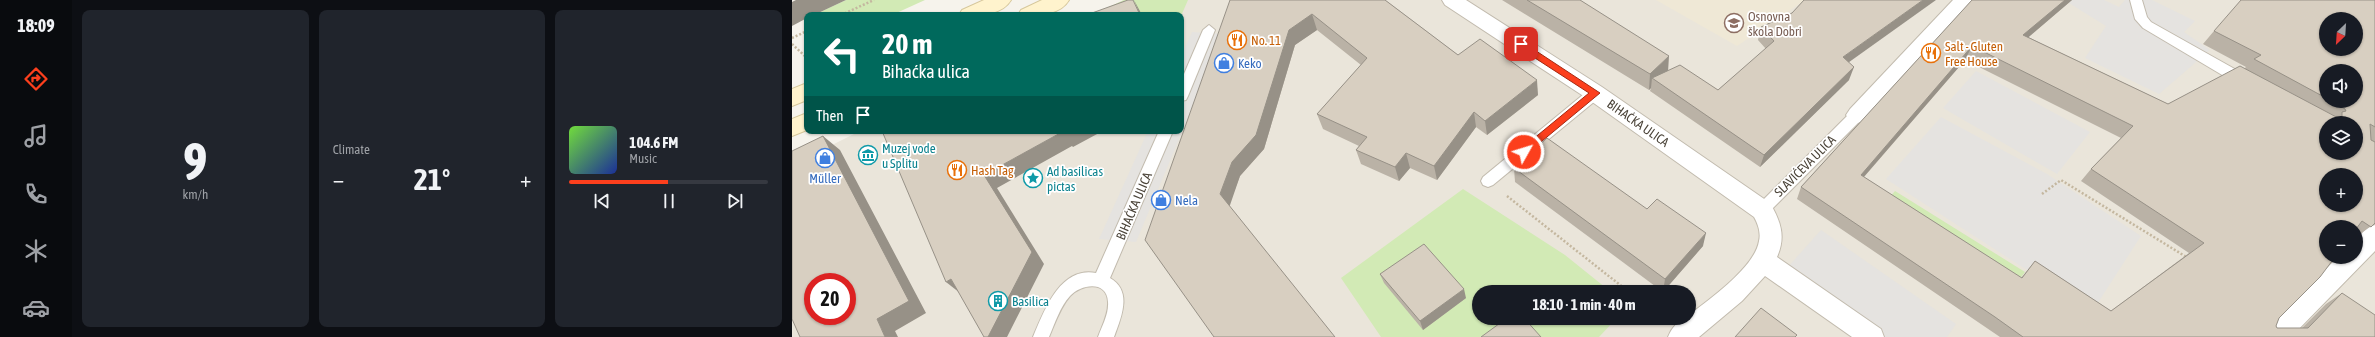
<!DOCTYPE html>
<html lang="en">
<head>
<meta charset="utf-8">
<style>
	body { margin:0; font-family:"Asap Condensed",sans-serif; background:#20242c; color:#f1f3f6; height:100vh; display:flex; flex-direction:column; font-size:15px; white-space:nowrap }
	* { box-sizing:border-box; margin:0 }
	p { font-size:13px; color:#9ea1a6 }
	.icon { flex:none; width:22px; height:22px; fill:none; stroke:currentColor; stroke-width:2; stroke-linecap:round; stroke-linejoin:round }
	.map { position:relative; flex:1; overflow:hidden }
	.details { display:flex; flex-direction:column; gap:10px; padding:10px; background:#0d0f14; width:720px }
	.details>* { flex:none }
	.hud { position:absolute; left:12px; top:12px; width:380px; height:122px; border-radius:8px; box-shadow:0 1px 3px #0004; background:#00695c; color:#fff; overflow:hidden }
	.needle { width:26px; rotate:205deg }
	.fabs { position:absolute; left:1527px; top:12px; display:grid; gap:8px }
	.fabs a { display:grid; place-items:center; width:44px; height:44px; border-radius:50%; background:#171b24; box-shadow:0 1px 3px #0004; font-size:20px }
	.speed { position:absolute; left:12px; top:273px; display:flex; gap:8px; font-size:20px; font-weight:700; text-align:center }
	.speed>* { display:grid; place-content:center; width:52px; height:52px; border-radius:50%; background:#171b24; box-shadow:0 1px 3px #0004; line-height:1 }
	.speed .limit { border:6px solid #d22; background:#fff; color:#111 }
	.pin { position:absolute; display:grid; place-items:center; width:34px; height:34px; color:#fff; margin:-17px; border-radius:8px; box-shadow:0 2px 6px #0006 }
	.me { position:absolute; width:44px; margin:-22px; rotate:51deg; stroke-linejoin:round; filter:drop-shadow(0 0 3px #0008) }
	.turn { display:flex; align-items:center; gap:14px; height:84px; padding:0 12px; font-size:18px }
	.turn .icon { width:52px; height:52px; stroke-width:2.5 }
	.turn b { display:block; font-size:28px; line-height:34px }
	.then { display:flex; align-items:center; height:38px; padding:0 12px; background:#0003; gap:8px; font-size:15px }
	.big { font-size:30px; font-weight:700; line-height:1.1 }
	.details .widget { flex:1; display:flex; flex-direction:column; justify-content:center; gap:6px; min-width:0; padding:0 14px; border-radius:8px; background:#20242c }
	.details .dial { align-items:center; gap:0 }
	.dial b { font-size:52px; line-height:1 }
	.song { display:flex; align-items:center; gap:12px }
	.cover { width:48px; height:48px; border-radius:6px; background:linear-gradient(135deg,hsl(100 70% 55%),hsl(230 70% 35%)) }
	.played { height:4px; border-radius:2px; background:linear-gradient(90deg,#fc3f1d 50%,#363941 50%) }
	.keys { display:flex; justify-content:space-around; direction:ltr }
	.heat { display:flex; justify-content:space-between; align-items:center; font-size:22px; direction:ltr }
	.details .tiles { flex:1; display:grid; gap:10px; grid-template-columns:repeat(3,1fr) }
	.trip { position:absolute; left:680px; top:285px; width:224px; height:40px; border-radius:20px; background:#171b24; box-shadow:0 1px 3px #0004; font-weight:700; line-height:40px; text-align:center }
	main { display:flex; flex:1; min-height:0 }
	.menu { display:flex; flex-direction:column; width:72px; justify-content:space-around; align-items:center; background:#090b0e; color:#9ea1a6 }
	.menu .icon { width:28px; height:28px }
	.menu .on { color:#fc3f1d }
	.menu b { font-size:18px; color:#f1f3f6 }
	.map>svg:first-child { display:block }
	.residential { fill:#eae5da; fill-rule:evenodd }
	.education { fill:#efe8d6 }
	.green { fill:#d2eab5 }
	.parking { fill:#e5e3e0 }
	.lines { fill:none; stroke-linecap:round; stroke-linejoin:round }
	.lane-casing { stroke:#c2bbae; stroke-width:2 }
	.street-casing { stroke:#c2bbae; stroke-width:2 }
	.secondary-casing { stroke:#d6c79b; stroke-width:2 }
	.path { stroke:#c4b79f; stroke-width:2.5; stroke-dasharray:2 2; stroke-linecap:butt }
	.lane { fill:#fff; fill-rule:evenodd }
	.street { fill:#fff; fill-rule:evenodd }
	.secondary { fill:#fff3cd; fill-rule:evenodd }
	.wall { fill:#bab2a6; fill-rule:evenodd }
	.shaded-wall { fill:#979187 }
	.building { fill:#d8cfc1; stroke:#979187; fill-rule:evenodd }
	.route { fill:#fc3f1d; stroke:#a42913 }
	.labels { text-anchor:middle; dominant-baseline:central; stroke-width:3.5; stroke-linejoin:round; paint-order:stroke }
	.education-label { font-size:13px; fill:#785e54; stroke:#fff; text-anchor:start }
	.food-label { font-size:13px; fill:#c56008; stroke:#fff; text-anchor:start }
	.shop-label { font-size:13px; fill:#366cbe; stroke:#fff; text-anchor:start }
	.street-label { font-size:13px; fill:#4b4439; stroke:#fff }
	.culture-label { font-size:13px; fill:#0d838f; stroke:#fff; text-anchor:start }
</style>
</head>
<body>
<main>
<nav class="menu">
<b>18:09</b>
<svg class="icon on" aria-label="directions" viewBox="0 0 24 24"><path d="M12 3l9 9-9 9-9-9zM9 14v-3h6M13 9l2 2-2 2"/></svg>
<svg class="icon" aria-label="music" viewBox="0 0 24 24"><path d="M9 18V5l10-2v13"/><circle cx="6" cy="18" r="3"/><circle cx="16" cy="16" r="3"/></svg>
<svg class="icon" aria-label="phone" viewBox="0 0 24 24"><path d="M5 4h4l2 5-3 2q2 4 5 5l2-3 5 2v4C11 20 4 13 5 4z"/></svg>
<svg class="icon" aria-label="climate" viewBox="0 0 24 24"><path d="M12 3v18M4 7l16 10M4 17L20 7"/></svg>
<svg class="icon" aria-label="car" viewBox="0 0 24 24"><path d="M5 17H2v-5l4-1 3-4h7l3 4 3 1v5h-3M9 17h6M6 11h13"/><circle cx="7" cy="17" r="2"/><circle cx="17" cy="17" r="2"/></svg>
</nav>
<section class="details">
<div class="tiles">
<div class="widget dial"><b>9</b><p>km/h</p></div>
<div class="widget"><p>Climate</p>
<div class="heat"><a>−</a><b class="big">21°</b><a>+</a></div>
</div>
<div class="widget">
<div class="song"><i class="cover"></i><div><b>104.6 FM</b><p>Music</p></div></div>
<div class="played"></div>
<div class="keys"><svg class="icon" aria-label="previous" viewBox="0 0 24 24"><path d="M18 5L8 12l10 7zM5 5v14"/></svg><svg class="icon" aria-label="pause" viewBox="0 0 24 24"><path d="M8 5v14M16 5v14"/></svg><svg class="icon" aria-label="next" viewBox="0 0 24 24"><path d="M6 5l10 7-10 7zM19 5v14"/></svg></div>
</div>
</div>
</section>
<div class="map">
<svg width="1583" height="337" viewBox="0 0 1583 337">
	<rect width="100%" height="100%" fill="#f6f3ec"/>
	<path class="residential" d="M332 0H1583V337H0V165L68 131H389V15H300ZM1534 19H1564V49H1534ZM1534 71H1564V101H1534ZM1534 123H1564V153H1534ZM1534 175H1564V205H1534ZM1534 227H1564V257H1534ZM21 282H55V316H21ZM687 292H897V318H687Z"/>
	<path class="education" d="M864 0H1013L945 46Z"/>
	<g class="green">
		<path d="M54 0H133L100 15H22Z"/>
		<path d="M332 0H396L389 16 300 15Z"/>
		<path d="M671 189 773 255 819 292H687V318H825L807 337H589L549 278Z"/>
		<path d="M1103 191 1233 272 1220 289 1091 205Z"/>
	</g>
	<g class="parking">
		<path d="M1272 0H1312L1327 7 1333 0H1360L1403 21 1392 32 1418 50 1367 94 1293 58 1314 26Z"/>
		<path d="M400 32 431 34 344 242 307 239 356 131H389V57Z"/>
		<path d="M1184 71 1298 132 1265 174 1151 108Z"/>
		<path d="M1149 117 1255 174 1349 236 1300 312 1094 179Z"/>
		<path d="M1029 230 1164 324 1155 337H1090L995 268Z"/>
	</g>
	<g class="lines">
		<g class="lane-casing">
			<g id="lane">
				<path d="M1338 0H1350L1355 17 1359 22 1457 77 1459 81 1457 85H1447L1351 28 1343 19Z"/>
				<path d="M417 25 423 30 396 96 394 100 389 101V81L411 30Z"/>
				<path d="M803 88 808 89 810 93 808 97 701 185 696 187 691 185 689 181 691 177 798 89Z"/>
				<path d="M1065 110 1070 111 1072 115 1070 119 975 214 970 216 965 214 963 210 965 206 1060 111Z"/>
				<path d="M367 131H381L318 278C341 291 329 318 322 337H306C310 326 317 314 316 302 315 280 289 284 278 296 268 307 263 323 257 337H241C252 311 268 266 304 273Z"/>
			</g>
		</g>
		<g class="street-casing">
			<g id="street">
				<path d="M650 0H674L810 87 978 203C989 222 994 237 985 257L1089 329 1092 337H1060L973 276 950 301 907 337H876C879 329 887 318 897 318V315C918 299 963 267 967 241 969 233 966 224 962 217L796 99 653 5Z"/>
				<path d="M1161 0H1182L1072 121 1065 123 1058 121 1054 115 1058 109Z"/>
				<path d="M1583 225V251L1499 337H1470L1473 329 1546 257H1564V239L1575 228Z"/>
			</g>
		</g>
		<g class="secondary-casing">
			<g id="secondary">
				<path d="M192 0H219C209 17 184 15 167 15L170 10Z"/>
				<path d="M250 0H277C267 17 243 15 226 15L229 10Z"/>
				<path d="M15 83V100L0 106V89Z"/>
				<path d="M15 113V130L0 136V119Z"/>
			</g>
		</g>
		<g class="path">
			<path d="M49 15 82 0"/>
			<path d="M0 38 15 31"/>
			<path d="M0 44 15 58"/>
			<path d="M1250 194 1269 180 1396 258"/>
			<path d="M715 196 837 292"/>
		</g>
		<use href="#lane" class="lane"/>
		<use href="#street" class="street"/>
		<use href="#secondary" class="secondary"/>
	</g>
	<g class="wall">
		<path d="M438 0H593L666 55 746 95 695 135 684 127 645 180 618 168 607 181 569 164 564 150 567 146 531 129 525 114 569 65 525 30 503 45 472 149 448 176 437 205 422 337Z"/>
		<path d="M710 0H788L876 71 926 90 974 49 966 40 969 27 1000 13 1057 62V80L968 167 858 91 859 88 857 90Z"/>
		<path d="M1180 0H1280L1236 37 1376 104 1453 68 1454 67 1411 44 1422 31 1583 0V224H1582L1564 237V227L1487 318 1484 326 1485 328H1510L1534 304 1550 293 1583 337H1208L1005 199 1009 187ZM1173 60 1329 138 1299 169 1289 181 1397 253 1319 311 1243 261 1229 278 1072 177ZM1534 71 1564 101H1534Z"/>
		<path d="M722 168 855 209 911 246 871 292 723 182Z"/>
		<path d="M588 274 674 298 631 330 592 283Z"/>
	</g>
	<g class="shaded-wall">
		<path d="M4 0H54L22 15H15V18L0 26V2Z"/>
		<path d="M342 0 350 15H348Z"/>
		<path d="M1131 0H1144L1046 70 1051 57Z"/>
		<path d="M1273 0H1280L1224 48 1231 35Z"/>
		<path d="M520 14 525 30 503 45 472 149 448 176 437 208 428 194 440 162 497 30Z"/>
		<path d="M1180 46 1173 60 1063 187 1069 175Z"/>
		<path d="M877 56 876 72 860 78 859 88 857 90 858 74Z"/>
		<path d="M1062 67 1057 80 968 167 972 155Z"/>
		<path d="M745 80 746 95 695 135 693 121Z"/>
		<path d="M682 112 684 127 645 180 642 166Z"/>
		<path d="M276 131H306L307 133 281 147 280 146 205 188 252 264 215 337H196L192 175 270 132Z"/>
		<path d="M31 136 48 150 134 313 103 331 106 337H93L85 319Z"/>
		<path d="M614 153 618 168 607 181 603 167Z"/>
		<path d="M914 233 911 246 871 292 873 279Z"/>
		<path d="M159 279 168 293 154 282Z"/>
		<path d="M672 289 674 298 631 330 628 321Z"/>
	</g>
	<g class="building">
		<path d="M336 0H341L348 15H301L300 13Z"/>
		<path d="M438 0H593L666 55 688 39 745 80 693 121 682 112 642 166 614 153 603 167 564 150 575 137 525 114 575 58 520 14 497 30 464 135 440 162 428 194 543 337H422L353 240Z"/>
		<path d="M735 0H788L877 56 858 74Z"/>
		<path d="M1012 0H1131L1051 57 1062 67 972 155 860 78 888 65 926 90 982 41 969 27 1000 13Z"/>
		<path d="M1180 0H1273L1231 35 1376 104 1448 66 1550 120V112L1554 111 1553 109 1539 101H1564V71H1534V98L1462 59 1469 55 1422 31 1449 0H1583V127L1578 124 1579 140 1583 142V223L1579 227 1570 221 1564 229V227H1534V257H1543L1528 277 1487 318 1484 326 1485 328H1516L1550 293 1583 315V337H1231L1203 317 1009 187ZM1534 19H1564V49H1534ZM1180 46 1341 126 1299 169 1412 243 1319 311 1243 261 1230 278 1069 175ZM1534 123H1564V153H1534ZM1534 175H1564V205H1534Z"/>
		<path d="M90 131H276L271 134 270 132 192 175 240 252 196 337H192L159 279 154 282Z"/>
		<path d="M31 136 117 301 85 319 93 337H8L0 319V151ZM21 282H55V316H21Z"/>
		<path d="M755 138 855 209 865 199 914 233 873 279 722 168Z"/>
		<path d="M632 244 672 289 628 321 588 274Z"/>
		<path d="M969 308 1005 335 1003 337H943Z"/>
		<path d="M715 318H732L749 337H689Z"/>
	</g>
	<path class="route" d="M729 41 808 93 732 156 729 154V149L797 93 726 47V42Z"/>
	<defs>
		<g id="school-ring" transform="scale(1)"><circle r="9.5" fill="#fff" stroke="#8d6e63" stroke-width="1.5"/><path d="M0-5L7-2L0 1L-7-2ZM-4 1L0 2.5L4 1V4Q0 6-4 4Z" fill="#8d6e63"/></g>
		<g id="restaurant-ring" transform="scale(1)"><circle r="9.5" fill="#fff" stroke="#e8710a" stroke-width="1.5"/><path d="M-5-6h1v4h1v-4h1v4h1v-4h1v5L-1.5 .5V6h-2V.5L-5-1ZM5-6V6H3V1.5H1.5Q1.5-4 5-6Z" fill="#e8710a"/></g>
		<g id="shop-ring" transform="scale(1)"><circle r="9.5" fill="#fff" stroke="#3f7fe0" stroke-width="1.5"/><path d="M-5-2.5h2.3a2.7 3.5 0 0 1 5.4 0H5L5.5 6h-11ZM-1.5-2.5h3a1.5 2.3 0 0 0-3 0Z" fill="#3f7fe0"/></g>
		<g id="museum-ring" transform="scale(1)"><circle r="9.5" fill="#fff" stroke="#0f9aa8" stroke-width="1.5"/><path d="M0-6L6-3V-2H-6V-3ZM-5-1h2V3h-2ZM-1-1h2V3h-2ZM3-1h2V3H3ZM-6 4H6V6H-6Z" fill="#0f9aa8"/></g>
		<g id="sight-ring" transform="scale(1)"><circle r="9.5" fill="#fff" stroke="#0f9aa8" stroke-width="1.5"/><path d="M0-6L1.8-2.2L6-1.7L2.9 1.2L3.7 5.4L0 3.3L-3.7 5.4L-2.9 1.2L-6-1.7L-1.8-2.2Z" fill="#0f9aa8"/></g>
		<g id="building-ring" transform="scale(1)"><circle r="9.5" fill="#fff" stroke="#0f9aa8" stroke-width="1.5"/><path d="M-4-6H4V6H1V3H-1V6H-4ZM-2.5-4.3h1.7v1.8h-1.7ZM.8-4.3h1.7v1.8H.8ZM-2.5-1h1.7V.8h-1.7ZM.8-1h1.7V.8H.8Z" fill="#0f9aa8"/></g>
	</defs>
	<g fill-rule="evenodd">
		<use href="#school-ring" x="942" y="23"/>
		<use href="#restaurant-ring" x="445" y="40"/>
		<use href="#restaurant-ring" x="1139" y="53"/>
		<use href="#shop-ring" x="432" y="63"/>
		<use href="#museum-ring" x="76" y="155"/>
		<use href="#shop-ring" x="33" y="158"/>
		<use href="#restaurant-ring" x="165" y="170"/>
		<use href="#sight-ring" x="241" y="178"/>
		<use href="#shop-ring" x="369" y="200"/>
		<use href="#building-ring" x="206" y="301"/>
	</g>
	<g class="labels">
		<g class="education-label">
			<text x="956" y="16">Osnovna<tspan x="956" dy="15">škola Dobri</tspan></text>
		</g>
		<g class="food-label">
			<text x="459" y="40">No. 11</text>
			<text x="1153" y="46">Salt - Gluten<tspan x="1153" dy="15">Free House</tspan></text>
			<text x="179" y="170">Hash Tag</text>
		</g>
		<g class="shop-label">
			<text x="446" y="63">Keko</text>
			<text x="33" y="178" text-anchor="middle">Müller</text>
			<text x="383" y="200">Nela</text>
		</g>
		<g class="street-label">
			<text transform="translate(846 123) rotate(35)">BIHAĆKA ULICA</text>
			<text transform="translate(1013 166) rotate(-45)">SLAVIĆEVA ULICA</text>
			<text transform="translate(342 206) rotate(-67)">BIHAĆKA ULICA</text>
		</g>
		<g class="culture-label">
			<text x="90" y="148">Muzej vode<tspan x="90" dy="15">u Splitu</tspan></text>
			<text x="255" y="171">Ad basilicas<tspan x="255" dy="15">pictas</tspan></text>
			<text x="220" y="301">Basilica</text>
		</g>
	</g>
</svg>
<div class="fabs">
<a><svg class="needle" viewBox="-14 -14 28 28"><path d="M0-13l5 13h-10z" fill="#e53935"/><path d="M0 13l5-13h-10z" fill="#9ea1a6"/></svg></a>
<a><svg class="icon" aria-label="sound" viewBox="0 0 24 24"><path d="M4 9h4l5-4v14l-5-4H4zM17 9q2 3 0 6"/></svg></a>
<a><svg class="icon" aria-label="layers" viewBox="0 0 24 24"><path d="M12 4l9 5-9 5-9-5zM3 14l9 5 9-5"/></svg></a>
<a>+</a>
<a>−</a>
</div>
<div class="speed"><div class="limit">20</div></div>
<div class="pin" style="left:729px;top:44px;background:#d93025"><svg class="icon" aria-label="arrive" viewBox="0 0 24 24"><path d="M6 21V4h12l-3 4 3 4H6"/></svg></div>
<svg class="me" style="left:732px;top:152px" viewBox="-20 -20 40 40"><circle r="17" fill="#fc3f1d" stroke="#fff" stroke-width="3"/><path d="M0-11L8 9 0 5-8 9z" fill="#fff"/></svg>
<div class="trip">18:10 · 1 min · 40 m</div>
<div class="hud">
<div class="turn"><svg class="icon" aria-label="left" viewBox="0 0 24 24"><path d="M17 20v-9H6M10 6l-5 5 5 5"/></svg><div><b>20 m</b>Bihaćka ulica</div></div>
<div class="then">Then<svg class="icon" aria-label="arrive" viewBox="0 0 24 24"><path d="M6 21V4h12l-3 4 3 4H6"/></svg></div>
</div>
</div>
</main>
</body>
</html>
